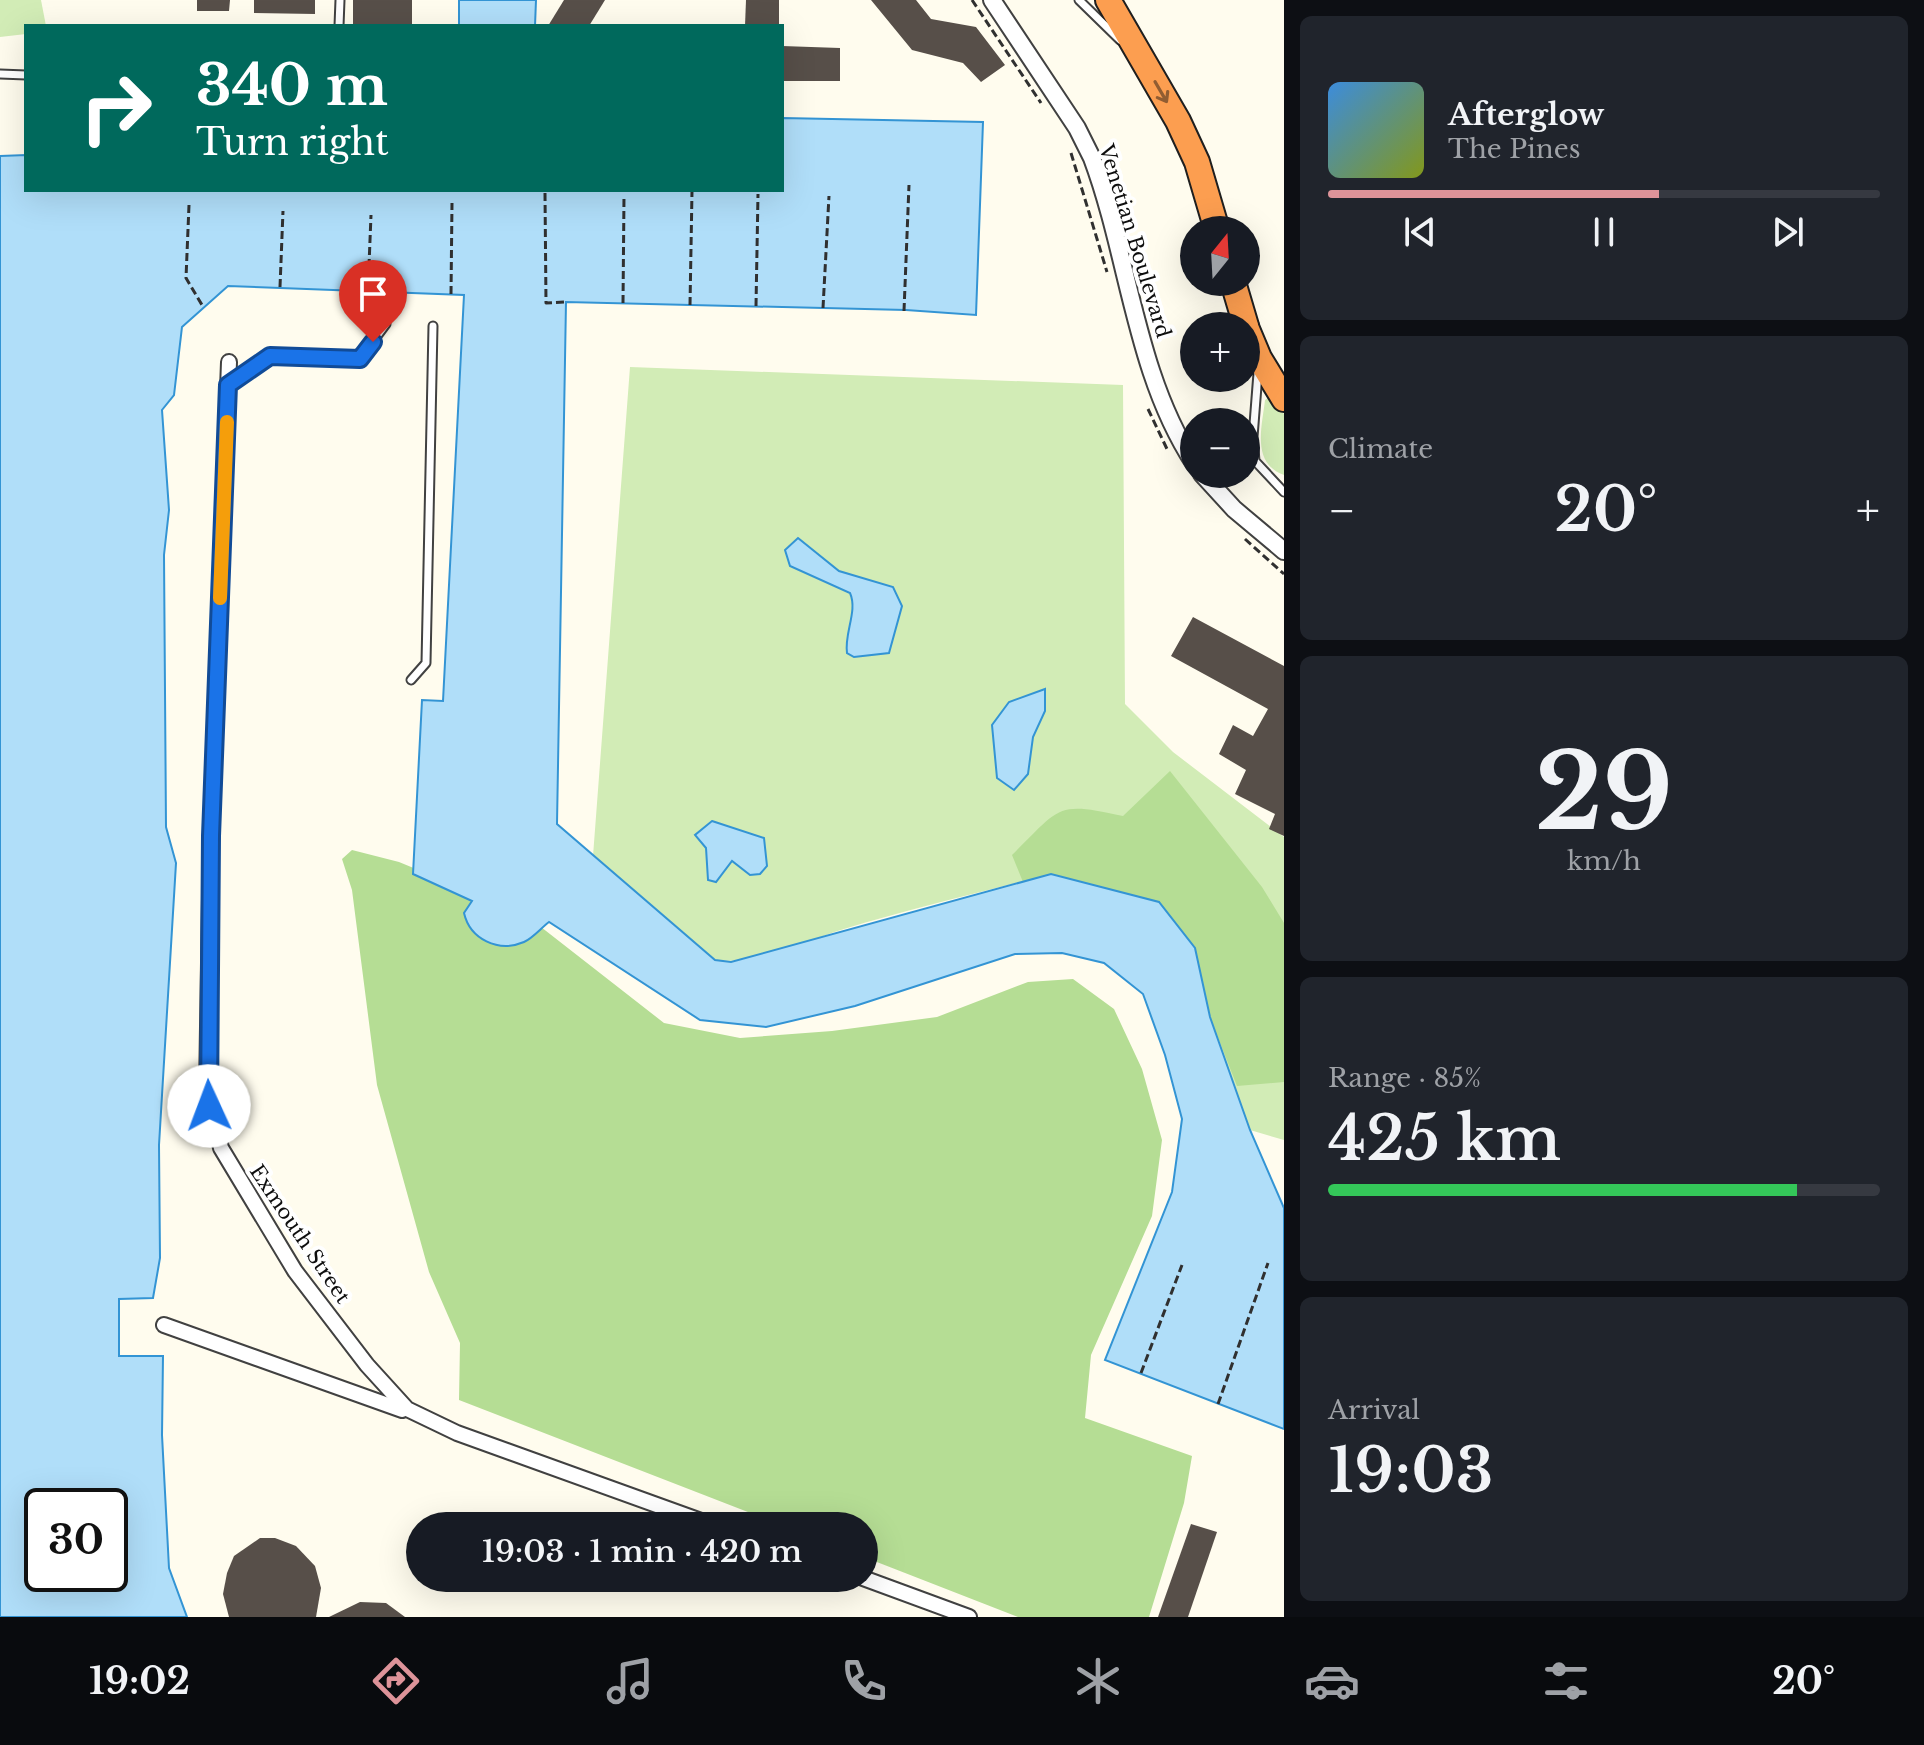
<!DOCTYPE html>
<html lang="en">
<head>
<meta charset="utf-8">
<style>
	body { margin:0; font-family:"Libre Baskerville",serif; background:#20242c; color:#f1f3f6; height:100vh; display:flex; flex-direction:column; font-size:30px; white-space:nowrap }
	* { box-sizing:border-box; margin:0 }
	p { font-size:26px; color:#9ea1a6 }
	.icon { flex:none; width:44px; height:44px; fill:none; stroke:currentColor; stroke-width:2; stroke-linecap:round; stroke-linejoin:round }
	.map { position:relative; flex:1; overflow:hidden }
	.drawer { display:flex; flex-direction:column; gap:16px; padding:16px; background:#0d0f14; width:640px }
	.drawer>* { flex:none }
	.top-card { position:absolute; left:24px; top:24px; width:760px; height:168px; border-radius:0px; box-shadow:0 8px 32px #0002; background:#00695c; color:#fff; overflow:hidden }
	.needle { width:52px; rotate:18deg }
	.fabs { position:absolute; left:1180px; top:216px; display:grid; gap:16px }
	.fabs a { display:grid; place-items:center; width:80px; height:80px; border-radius:50%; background:#171b24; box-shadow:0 8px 32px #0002; font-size:40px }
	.speed { position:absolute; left:24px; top:1488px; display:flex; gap:16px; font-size:40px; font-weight:700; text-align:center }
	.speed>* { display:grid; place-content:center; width:104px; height:104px; border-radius:50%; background:#171b24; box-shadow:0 8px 32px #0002; line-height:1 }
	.speed .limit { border:4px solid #111; border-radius:12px; background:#fff; color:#111 }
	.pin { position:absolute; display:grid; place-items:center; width:68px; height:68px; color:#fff; margin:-82px -34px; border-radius:50% 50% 50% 0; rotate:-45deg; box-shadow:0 0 8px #0007 }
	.pin .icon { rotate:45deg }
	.me { position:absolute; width:88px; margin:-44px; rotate:358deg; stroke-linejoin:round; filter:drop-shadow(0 0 6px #0008) }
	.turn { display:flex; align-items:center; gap:28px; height:168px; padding:0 40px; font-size:36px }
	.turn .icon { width:104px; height:104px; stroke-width:2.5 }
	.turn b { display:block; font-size:56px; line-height:68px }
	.big { font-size:60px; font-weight:600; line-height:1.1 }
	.drawer .card { flex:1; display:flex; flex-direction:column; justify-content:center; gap:12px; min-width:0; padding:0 28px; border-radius:12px; background:#20242c }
	.drawer .dial { align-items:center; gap:0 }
	.dial b { font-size:104px; line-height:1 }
	.song { display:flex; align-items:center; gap:24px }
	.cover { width:96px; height:96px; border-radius:12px; background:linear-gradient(135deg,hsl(210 70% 55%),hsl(70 70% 35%)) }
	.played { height:8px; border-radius:4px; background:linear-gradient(90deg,#dd9399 60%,#363941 60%) }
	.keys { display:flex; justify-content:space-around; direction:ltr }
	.heat { display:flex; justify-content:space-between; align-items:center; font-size:44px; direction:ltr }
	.charge { height:12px; border-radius:6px; background:linear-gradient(90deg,#34c759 85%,#363941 0) }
	.trip { position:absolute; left:406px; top:1512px; width:472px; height:80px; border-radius:40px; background:#171b24; box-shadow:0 8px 32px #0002; font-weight:600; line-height:80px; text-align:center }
	.dock { display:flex; height:128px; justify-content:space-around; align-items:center; background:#090b0e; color:#9ea1a6 }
	.dock .icon { width:56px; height:56px }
	.dock .selected { color:#dd9399 }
	.dock b { font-size:36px; color:#f1f3f6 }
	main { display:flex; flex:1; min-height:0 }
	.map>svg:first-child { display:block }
	.green { fill:#d2ecb6 }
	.forest { fill:#b5dd94 }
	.water { fill:#b0def9; stroke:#3394d4; stroke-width:2; fill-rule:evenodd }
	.building { fill:#574f49 }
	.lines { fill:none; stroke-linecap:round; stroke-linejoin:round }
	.service-casing { stroke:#414141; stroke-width:11 }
	.minor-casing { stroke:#414141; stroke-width:18 }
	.tertiary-casing { stroke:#414141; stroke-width:20 }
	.motorway-casing { stroke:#1f1f1f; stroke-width:28 }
	.path { stroke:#303030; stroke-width:3; stroke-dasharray:8 4; stroke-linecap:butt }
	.service { stroke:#fff; stroke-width:7 }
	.minor { stroke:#fff; stroke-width:14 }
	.tertiary { stroke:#fff; stroke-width:16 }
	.motorway { stroke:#fc9e50; stroke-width:24 }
	.oneway { stroke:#915d32 }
	.route-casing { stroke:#114b97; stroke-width:20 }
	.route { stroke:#1a73e8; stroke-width:14 }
	.slow { stroke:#f59e0b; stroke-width:14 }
	.labels { text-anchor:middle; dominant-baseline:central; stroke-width:8; stroke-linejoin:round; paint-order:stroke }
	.street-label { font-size:20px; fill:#0e0e0e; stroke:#fff }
</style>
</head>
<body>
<main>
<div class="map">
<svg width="1284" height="1617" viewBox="0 0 1284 1617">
	<rect width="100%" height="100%" fill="#fffcee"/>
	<g class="green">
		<path d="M0 0H41L46 26H26V34L0 37Z"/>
		<path d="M630 367 1123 385 1125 704 1173 752 1284 837V1140L1250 1130 1210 1017 1195 948 1051 874C982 892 912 908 844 929 801 942 761 965 715 960L593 856Z"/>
		<path d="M1269 397 1284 414V475C1251 463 1262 427 1265 400Z"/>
	</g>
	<g class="forest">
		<path d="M1170 771 1262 887 1284 923V1082L1237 1086 1210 1017 1195 948 1051 874 1023 882 1012 855C1061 807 1055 801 1123 816Z"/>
		<path d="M352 850 399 862 523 913 664 1023 740 1038 832 1031 937 1017 1028 982 1073 979 1114 1009 1142 1069 1162 1140 1152 1216 1091 1355 1085 1418 1192 1456 1184 1503 1149 1617H1018L864 1557V1526H784L459 1400 460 1343 429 1272 377 1085 352 890 342 859Z"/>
	</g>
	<g class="water">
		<path d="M459 0H536L535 26H459Z"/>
		<path d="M782 118 983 122 976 315 906 310 566 302 557 824 715 960 731 962 1051 874 1159 902 1195 948 1210 1017 1250 1130 1284 1208V1429L1105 1360 1172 1192 1182 1119 1165 1055 1143 994 1104 963 1062 953 1015 954 855 1006 766 1027 700 1020 549 922C541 928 533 938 524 942 498 953 470 939 464 913L472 901 413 874 422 700 443 701 464 295 228 286 182 327 174 395 162 410 169 510 164 555 166 827 176 863 159 1145 160 1258 153 1298 119 1299V1356H163L162 1435 169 1568 187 1617H0V156L26 155V190H782ZM110 1506V1574H42V1506Z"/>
		<path d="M798 538 839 571 893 587 902 606 889 653 854 657 847 653C844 633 858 611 850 593L790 566 785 550Z"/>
		<path d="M1045 689V711L1033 737 1028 774 1014 790 997 778 992 725 1009 702Z"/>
		<path d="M712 821 764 838 767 866 760 874 750 875 732 861 716 882 708 880 706 848 695 835Z"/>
	</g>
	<g class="building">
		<path d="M197 0H230L229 11H197Z"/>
		<path d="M254 0H315V14L254 13Z"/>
		<rect x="353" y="0" width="59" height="26"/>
		<path d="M564 0H605L589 26H548Z"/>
		<path d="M746 0H779V26H745Z"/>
		<path d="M871 0H916L931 19 976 27 1005 65 981 82 963 63 912 50Z"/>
		<path d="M782 46 840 48V81H782Z"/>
		<path d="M1193 617 1284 666V836L1269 829 1275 814 1235 794 1246 770 1219 754 1233 725 1253 736 1268 709 1171 656Z"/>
		<path d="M1191 1524 1217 1532 1188 1617H1158Z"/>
		<path d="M260 1538H275L296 1546 315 1566 321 1588 316 1617H229L223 1594 227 1573 234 1556Z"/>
		<path d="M360 1602 386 1603 405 1617H329Z"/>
	</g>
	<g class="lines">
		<g class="service-casing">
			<g id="service">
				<path d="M1079 0 1120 40"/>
				<path d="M339 26 340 0"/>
				<path d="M0 74 26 75"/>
				<path d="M1258 373 1253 437 1255 461 1284 492"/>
				<path d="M228 385 270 356 360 359 386 324"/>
				<path d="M411 680 426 663 433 326"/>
			</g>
		</g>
		<g class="minor-casing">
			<g id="minor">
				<path d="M229 362 211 836 207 1090 221 1148 295 1271 367 1365 407 1409 457 1433 715 1526"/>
				<path d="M164 1325 402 1410"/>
				<path d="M863 1578 969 1617"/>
			</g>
		</g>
		<g class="tertiary-casing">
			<g id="tertiary">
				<path d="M992 0 1077 128 1092 158C1129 257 1135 373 1194 463"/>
				<path d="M1202 474 1234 509 1284 551"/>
			</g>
		</g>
		<g class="motorway-casing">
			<g id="motorway">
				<path d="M1108 0 1178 121 1197 162 1217 230"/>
				<path d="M1233 282 1246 326"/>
				<path d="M1246 327 1259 358 1284 399"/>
			</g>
		</g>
		<g class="path">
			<path d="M972 0 1041 103"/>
			<path d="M1071 153 1107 272"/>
			<path d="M545 193 546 303 566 302"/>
			<path d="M189 205 186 278 202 305"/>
			<path d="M280 287 283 211"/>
			<path d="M368 291 371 215"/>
			<path d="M451 294 452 203"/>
			<path d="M623 303 624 196"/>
			<path d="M690 305 692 191"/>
			<path d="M756 306 758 194"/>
			<path d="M823 308 829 196"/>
			<path d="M904 311 909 185"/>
			<path d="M1148 409 1167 449"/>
			<path d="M1245 539 1284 574"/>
			<path d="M1141 1373 1182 1265"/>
			<path d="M1218 1404 1268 1263"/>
		</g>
		<use href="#service" class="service"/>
		<use href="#minor" class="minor"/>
		<use href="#tertiary" class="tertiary"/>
		<use href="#motorway" class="motorway"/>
	</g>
	<defs><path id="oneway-shaft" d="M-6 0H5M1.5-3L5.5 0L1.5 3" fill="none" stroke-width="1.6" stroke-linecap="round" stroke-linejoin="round" transform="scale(2)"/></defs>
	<use class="oneway" href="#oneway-shaft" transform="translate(1161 92) rotate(60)"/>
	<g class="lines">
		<g class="route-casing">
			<path id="route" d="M209 1106 211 836 228 385 270 356 360 359 373 342"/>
		</g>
		<use href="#route" class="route"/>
		<path class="slow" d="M220 598 227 422"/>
	</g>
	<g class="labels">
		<g class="street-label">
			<text transform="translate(1135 241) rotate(73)">Venetian Boulevard</text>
			<text transform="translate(300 1234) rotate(56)">Exmouth Street</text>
		</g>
	</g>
</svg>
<div class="fabs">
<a><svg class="needle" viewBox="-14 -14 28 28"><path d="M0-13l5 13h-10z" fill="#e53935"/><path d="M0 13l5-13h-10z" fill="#9ea1a6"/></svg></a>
<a>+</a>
<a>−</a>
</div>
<div class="speed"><div class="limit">30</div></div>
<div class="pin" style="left:373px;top:342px;background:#d93025"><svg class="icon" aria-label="arrive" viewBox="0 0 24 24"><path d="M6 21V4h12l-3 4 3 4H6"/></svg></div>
<svg class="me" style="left:209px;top:1106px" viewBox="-20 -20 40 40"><circle r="19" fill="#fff"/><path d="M0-13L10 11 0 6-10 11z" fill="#1a73e8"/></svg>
<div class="trip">19:03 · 1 min · 420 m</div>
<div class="top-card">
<div class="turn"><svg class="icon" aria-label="right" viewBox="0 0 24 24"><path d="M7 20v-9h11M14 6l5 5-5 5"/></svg><div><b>340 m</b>Turn right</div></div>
</div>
</div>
<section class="drawer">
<div class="card">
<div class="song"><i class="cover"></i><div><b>Afterglow</b><p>The Pines</p></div></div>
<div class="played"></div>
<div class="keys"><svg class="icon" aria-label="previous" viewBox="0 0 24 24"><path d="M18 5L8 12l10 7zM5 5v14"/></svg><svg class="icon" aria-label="pause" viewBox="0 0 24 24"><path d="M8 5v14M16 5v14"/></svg><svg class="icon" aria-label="next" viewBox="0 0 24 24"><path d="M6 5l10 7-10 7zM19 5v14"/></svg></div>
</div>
<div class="card"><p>Climate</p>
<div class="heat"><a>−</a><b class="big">20°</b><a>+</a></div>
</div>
<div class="card dial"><b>29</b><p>km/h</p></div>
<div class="card"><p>Range · 85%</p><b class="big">425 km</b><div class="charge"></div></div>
<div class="card"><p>Arrival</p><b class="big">19:03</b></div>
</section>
</main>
<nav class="dock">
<b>19:02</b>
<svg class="icon selected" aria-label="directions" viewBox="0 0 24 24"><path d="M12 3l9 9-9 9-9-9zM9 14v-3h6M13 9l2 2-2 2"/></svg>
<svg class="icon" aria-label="music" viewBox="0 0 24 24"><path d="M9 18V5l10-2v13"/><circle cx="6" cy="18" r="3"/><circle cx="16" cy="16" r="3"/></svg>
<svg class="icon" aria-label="phone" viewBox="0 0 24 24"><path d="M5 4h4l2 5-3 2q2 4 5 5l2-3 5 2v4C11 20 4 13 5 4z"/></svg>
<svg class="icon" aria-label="climate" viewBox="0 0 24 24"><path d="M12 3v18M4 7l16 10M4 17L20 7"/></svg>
<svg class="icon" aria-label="car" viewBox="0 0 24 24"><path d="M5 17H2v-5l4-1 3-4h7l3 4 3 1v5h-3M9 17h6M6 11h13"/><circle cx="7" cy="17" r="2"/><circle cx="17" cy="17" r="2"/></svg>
<svg class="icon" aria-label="filters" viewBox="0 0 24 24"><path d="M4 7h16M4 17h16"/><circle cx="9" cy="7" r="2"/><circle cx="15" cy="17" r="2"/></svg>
<b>20°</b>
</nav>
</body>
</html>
